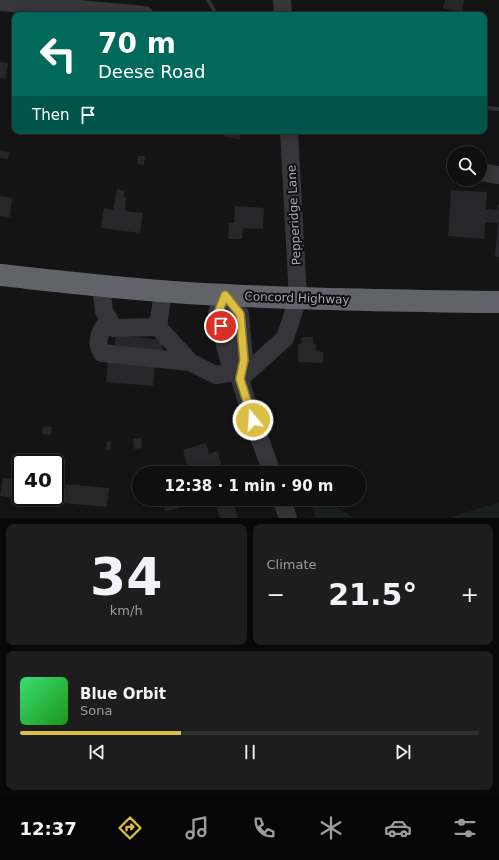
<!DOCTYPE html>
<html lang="en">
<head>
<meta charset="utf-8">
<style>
	body { margin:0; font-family:"DejaVu Sans",sans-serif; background:#1d1d1e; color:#f1f3f6; height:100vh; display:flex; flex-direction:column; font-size:15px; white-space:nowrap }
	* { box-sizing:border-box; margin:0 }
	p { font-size:13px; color:#9b9c9f }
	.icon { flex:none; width:22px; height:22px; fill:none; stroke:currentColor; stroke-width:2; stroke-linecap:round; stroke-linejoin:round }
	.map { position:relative; height:518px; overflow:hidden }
	.drawer { display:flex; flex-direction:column; gap:6px; padding:6px; background:#080809; flex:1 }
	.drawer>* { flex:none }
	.top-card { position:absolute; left:12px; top:12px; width:475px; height:122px; border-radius:8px; box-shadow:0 2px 10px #0003,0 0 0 1px #2f2f30; background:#00695c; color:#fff; overflow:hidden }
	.tools { position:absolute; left:447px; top:146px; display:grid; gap:8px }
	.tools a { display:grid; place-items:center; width:40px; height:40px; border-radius:50%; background:#0f0f10; box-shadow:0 2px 10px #0003,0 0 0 1px #2f2f30; font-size:20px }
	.speed { position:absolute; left:12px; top:454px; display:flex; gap:8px; font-size:20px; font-weight:700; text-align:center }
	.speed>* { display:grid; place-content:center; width:52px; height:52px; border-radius:50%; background:#0f0f10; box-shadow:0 2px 10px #0003,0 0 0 1px #2f2f30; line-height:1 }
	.speed .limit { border:2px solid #111; border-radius:6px; background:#fff; color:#111 }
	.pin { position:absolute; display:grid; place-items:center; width:34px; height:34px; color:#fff; margin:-17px; border:2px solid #fff; border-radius:50%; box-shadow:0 1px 4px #0007 }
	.me { position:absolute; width:44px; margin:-22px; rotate:342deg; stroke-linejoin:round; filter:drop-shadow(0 0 3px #0008) }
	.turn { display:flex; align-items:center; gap:14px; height:84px; padding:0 20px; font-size:18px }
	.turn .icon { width:52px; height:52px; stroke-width:2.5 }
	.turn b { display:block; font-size:28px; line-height:34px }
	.then { display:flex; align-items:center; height:38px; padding:0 20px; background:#0003; gap:8px; font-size:15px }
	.big { font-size:30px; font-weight:700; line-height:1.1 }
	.drawer .tile { flex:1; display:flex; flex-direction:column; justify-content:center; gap:6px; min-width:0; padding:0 14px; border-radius:8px; background:#1d1d1e }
	.drawer .dial { align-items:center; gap:0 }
	.dial b { font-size:52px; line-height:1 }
	.song { display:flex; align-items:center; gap:12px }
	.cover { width:48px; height:48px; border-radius:6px; background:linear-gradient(135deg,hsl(140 70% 55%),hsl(120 70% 35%)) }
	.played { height:4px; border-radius:2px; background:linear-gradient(90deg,#ddbe44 35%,#2f2f30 35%) }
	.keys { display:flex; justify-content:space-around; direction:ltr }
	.heat { display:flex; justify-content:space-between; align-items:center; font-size:22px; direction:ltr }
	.drawer .tiles { flex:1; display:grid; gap:6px; grid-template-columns:1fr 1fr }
	.tile:last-child { grid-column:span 2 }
	.trip { position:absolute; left:132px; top:466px; width:234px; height:40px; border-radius:20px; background:#0f0f10; box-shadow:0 2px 10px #0003,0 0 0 1px #2f2f30; font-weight:700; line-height:40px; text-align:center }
	.tabs { display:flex; height:64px; justify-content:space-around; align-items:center; background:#060606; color:#9b9c9f }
	.tabs .icon { width:28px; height:28px }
	.tabs .current { color:#ddbe44 }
	.tabs b { font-size:18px; color:#f1f3f6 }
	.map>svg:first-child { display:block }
	.green { fill:#1a201c }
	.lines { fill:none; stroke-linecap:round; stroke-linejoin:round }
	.stream { stroke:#2b3138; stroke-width:4 }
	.building { fill:#272729 }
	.minor { stroke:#35353a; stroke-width:18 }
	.highway { stroke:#62636a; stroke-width:22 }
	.route-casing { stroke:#907c2c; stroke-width:10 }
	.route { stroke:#ddbe44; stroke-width:7 }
	.labels { text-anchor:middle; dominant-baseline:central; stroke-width:4; stroke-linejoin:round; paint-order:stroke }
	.street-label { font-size:12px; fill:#a7a9b4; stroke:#0f0f10 }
</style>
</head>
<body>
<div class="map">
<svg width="499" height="518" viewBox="0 0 499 518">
	<rect width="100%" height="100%" fill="#141415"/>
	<g class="green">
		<path d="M308 499H323L354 518H316Z"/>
		<path d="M499 502V518H448L496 503Z"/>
	</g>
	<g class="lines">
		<g class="stream">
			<path d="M208 0 214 10"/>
			<path d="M484 108 499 109"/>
		</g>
	</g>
	<g class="building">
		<path d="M445 0H464L462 12 443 8Z"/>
		<path d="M0 62 8 63 6 79 0 78Z"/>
		<path d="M225 131H241L240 139 224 137Z"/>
		<path d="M0 151 9 152 8 159 0 158Z"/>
		<path d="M138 156H145L144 165 138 164Z"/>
		<path d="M117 189 125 191 124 197 126 198 125 211 143 213 140 233 101 228 104 208 113 210Z"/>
		<path d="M451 190 487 192 486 209 497 210 498 205H499V257H495L498 223 485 222 484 239 448 236Z"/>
		<path d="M0 196 12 198 10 217 0 216Z"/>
		<path d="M235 206 264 208 263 229 243 228 242 239H228L229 223H234Z"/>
		<path d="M116 335 163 340 162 353 114 348Z"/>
		<path d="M302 337H313V344H316V351L323 352V363L298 362V344H301Z"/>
		<path d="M108 360 155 365 153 386 106 382Z"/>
		<path d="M43 426 52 427 51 435 42 434Z"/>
		<path d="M141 438 142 448 134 449 133 439Z"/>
		<path d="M107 441 111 442 110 450H106Z"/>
		<path d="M206 443 209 454 218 451 222 468 203 473H189L183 450Z"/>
		<path d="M3 478 21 480V497H37L36 501 0 496Z"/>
		<path d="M64 484 109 488 107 507 62 503Z"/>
		<path d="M177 500 179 508 165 511 163 503Z"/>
		<path d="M233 500 238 518H220L216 506Z"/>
	</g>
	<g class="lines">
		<g class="minor">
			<path d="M282 0 283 15"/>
			<path d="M0 2 145 15"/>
			<path d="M480 172 499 175"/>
			<path d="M101 286 104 311 114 328 158 327 163 291"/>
			<path d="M109 319C101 330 94 341 102 353L190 362"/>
			<path d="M158 327 190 362 216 375 235 372"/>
			<path d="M240 379 244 360 240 314 225 295 217 313 230 364 240 379 249 409 272 473"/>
			<path d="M240 379 285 338 298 299 289 131"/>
			<path d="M281 499 288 518"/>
		</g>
		<path class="highway" d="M0 275C75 283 151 292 226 295 317 300 408 301 499 302"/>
	</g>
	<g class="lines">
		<g class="route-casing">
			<path id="route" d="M221 326 218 313 225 295 240 314 244 360 240 379 253 420"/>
		</g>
		<use href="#route" class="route"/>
	</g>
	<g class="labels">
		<g class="street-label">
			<text transform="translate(294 215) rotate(-93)">Pepperidge Lane</text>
			<text transform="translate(297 298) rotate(2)">Concord Highway</text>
		</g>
	</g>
</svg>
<div class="tools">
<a><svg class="icon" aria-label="search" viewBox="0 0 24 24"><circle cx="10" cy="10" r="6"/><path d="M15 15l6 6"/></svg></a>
</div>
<div class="speed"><div class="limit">40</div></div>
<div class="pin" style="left:221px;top:326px;background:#d93025"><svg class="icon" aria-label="arrive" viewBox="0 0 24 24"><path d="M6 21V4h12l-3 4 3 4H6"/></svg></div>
<svg class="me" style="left:253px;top:420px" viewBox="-20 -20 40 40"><circle r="17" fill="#ddbe44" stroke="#fff" stroke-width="3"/><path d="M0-11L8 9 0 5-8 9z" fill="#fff"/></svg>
<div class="trip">12:38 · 1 min · 90 m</div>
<div class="top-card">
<div class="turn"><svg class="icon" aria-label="left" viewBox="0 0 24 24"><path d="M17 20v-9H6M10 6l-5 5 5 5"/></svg><div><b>70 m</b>Deese Road</div></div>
<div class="then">Then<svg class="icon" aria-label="arrive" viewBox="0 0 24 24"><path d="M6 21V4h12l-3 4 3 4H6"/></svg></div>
</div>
</div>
<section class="drawer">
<div class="tiles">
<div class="tile dial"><b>34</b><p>km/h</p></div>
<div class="tile"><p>Climate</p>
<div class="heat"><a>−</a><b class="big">21.5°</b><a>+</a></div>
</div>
<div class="tile">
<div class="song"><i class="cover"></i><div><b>Blue Orbit</b><p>Sona</p></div></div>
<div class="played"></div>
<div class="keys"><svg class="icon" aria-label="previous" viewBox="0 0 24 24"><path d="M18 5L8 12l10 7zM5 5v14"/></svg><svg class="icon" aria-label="pause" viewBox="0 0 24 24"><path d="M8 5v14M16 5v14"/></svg><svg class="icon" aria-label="next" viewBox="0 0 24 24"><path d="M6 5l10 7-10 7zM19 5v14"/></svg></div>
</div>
</div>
</section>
<nav class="tabs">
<b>12:37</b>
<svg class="icon current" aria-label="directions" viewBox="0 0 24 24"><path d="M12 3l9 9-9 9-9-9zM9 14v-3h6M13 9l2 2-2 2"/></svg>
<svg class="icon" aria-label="music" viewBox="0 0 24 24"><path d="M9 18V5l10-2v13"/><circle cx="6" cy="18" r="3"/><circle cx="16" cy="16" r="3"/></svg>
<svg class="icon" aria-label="phone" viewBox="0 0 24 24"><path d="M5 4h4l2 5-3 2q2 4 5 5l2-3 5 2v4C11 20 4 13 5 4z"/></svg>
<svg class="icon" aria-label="climate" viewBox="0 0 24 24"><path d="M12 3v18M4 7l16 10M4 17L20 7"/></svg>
<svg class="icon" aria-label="car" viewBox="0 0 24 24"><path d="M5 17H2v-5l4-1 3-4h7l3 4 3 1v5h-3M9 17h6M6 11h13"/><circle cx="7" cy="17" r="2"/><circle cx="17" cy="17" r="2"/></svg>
<svg class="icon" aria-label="filters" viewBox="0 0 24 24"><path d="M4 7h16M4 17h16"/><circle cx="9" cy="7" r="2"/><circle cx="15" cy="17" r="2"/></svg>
</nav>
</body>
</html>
